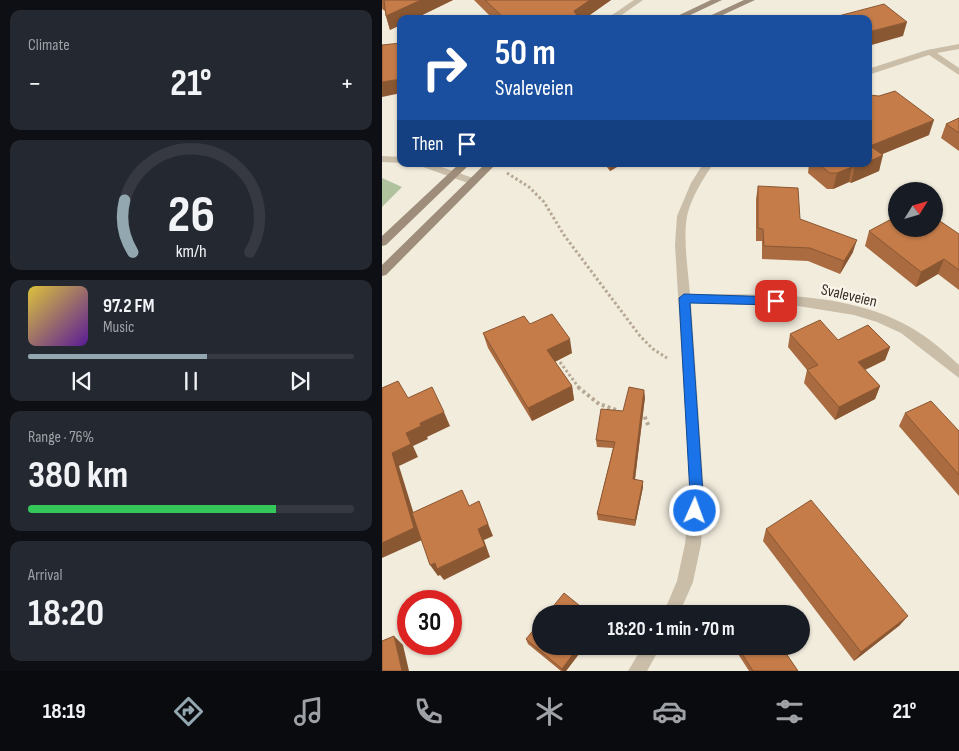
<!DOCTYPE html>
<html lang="en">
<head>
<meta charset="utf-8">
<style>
	body { margin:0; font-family:"Sofia Sans Condensed",sans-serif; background:#242831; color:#f1f3f6; height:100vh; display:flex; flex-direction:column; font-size:19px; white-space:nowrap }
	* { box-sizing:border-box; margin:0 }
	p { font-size:16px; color:#9ea1a6 }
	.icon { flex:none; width:28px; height:28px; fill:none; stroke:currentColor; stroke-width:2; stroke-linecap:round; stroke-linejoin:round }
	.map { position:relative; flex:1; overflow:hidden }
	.details { display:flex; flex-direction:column; gap:10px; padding:10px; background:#0d0f14; width:382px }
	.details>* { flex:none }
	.top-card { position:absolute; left:15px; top:15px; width:475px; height:152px; border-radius:10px; box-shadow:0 1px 4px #0004; background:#1a4fa0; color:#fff; overflow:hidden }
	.needle { width:32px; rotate:53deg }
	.tools { position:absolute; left:506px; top:182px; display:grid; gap:10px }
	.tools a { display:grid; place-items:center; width:55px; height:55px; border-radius:50%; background:#171b24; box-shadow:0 1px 4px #0004; font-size:25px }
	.speed { position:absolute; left:15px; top:590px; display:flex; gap:10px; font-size:25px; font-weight:700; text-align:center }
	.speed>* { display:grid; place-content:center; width:65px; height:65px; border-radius:50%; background:#171b24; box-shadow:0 1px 4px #0004; line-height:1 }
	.speed .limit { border:8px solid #d22; background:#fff; color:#111 }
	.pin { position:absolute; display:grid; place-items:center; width:42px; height:42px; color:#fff; margin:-21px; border-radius:10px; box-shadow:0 2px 8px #0006 }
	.me { position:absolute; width:55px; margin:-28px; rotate:2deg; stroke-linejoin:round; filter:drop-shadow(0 0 4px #0008) }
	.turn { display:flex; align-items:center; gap:18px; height:105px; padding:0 15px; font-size:22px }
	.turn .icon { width:65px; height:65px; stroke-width:2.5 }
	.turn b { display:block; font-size:35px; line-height:42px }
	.then { display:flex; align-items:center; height:48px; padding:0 15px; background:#0003; gap:10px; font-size:19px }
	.big { font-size:38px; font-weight:700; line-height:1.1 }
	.details .widget { flex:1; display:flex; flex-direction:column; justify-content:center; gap:8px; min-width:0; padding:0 18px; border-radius:10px; background:#242831 }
	.details .dial { align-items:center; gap:0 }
	.dial svg { height:130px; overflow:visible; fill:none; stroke:#363941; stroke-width:7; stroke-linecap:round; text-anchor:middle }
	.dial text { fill:#f1f3f6; stroke:none }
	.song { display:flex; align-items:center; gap:15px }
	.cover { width:60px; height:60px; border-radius:8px; background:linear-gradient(135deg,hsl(50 70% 55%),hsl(270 70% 35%)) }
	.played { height:5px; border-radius:2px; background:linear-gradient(90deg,#92a7af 55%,#363941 55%) }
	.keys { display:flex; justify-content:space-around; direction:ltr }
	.heat { display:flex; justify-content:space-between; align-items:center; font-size:28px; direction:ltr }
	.charge { height:8px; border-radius:4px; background:linear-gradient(90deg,#34c759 76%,#363941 0) }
	.trip { position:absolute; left:150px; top:605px; width:278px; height:50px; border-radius:25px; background:#171b24; box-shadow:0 1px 4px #0004; font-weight:700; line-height:50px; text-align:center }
	.tab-bar { display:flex; height:80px; justify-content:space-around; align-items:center; background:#090b0e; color:#9ea1a6 }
	.tab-bar .icon { width:35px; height:35px }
	.tab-bar .on { color:#92a7af }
	.tab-bar b { font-size:22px; color:#f1f3f6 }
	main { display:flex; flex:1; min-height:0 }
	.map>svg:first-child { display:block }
	.green { fill:#afc19d }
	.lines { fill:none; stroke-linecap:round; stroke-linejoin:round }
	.path-far1 { stroke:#b6a893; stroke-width:3; stroke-dasharray:2.5 2.5; stroke-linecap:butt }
	.path { stroke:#b6a893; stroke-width:4; stroke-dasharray:3 3; stroke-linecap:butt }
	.minor { fill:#cabea9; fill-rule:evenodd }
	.secondary { fill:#9e8d7a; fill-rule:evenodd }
	.wall { fill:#a96b3f }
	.shaded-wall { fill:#8a5733 }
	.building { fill:#c57c49; stroke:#8a5733 }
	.route { fill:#1a73e8; stroke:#114b97 }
	.labels { text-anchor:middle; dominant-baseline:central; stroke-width:4.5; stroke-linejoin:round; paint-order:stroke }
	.street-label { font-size:16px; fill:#383029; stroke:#faf5ea }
</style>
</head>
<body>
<main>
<section class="details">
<div class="widget"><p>Climate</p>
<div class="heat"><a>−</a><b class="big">21°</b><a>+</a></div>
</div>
<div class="widget dial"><svg viewBox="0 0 100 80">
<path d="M14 69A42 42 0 1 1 86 69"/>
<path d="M14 69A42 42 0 0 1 9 37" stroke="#92a7af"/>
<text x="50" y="56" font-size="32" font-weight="700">26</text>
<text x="50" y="72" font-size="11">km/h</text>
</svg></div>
<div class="widget">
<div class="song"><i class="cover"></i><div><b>97.2 FM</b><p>Music</p></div></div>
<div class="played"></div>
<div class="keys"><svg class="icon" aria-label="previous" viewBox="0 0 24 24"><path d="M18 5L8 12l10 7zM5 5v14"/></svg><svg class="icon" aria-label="pause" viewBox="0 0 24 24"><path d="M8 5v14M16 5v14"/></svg><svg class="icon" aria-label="next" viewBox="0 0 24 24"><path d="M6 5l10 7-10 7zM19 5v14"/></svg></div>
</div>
<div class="widget"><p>Range · 76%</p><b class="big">380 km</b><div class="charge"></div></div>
<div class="widget"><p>Arrival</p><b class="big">18:20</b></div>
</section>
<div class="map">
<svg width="577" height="671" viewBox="0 0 577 671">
	<rect width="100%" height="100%" fill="#f2ecdd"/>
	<path class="green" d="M0 178 20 187 0 207Z"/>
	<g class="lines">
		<g class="path-far1">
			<path d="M125 173 147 187 162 202 182 235 258 336 271 349 285 358"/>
			<path d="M178 362 197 388"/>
		</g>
		<g class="path">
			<path d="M196 387 217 404 237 411"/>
			<path d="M258 414 262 415 267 427"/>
		</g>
		<g class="minor">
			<path d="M252 0H261L234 19H224Z"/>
			<path d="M577 44V49L555 53 577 68V75L547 55 486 75V69L545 50Z"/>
			<path d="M0 156 19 157V163L0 162Z"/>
			<path d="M37 164H51L94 179 95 181 94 183H86L38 166Z"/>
			<path d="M321 164H331C321 179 309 198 305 216 301 239 306 270 308 294 381 295 463 290 528 327 546 337 562 351 577 365V378L519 333 495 322 472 315 416 306 309 303 322 494 319 544 311 582 297 614H281L295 581 303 544 308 494 293 245 295 216 309 183Z"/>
			<path d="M261 646H279L265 671H246Z"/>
		</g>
		<g class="secondary">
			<path d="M329 0H340L300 19H289Z"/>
			<path d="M362 0H373L332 19H321Z"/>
			<path d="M77 164H88L4 245 0 246V236Z"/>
			<path d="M103 164H114L4 275 0 276V265Z"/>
		</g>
	</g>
	<g class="wall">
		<path d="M0 0H71L32 19H19L8 30 4 16 3 11 0 9Z"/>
		<path d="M92 0H229L202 19H111Z"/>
		<path d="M486 100 547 135 500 154 497 171 469 183 467 182 451 189H445L426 173 427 164H486Z"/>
		<path d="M577 118V151L559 138 564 124Z"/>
		<path d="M224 164H240L228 171 224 166Z"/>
		<path d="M376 186 418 219 471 252 458 274 426 261 380 259V241H374V199Z"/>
		<path d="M487 231 577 234V290L556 274 534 287 483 246Z"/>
		<path d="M148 324 190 353 173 362 190 386 192 400 150 421 106 348 101 333Z"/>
		<path d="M408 334 508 347 503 360 483 370 498 386 493 399 453 420 422 383 425 370 406 347Z"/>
		<path d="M263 397 253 480 261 487 253 526 216 520 215 514 231 448 215 447 214 440 241 411Z"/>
		<path d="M523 413 577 431V496L517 426Z"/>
		<path d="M384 529 518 625 472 661 381 541Z"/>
		<path d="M144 639 159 646H203L184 671H179L146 644Z"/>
		<path d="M351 646H399L416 671H367Z"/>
	</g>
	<g class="shaded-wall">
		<path d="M39 0H71L32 19H19V25L8 30 4 16Z"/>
		<path d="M208 0H229L202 19H186L192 11Z"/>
		<path d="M525 22 521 36 486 46V32Z"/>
		<path d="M19 79V93L0 97V82Z"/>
		<path d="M552 120 547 135 486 160 488 146Z"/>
		<path d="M501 155 497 171 469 183 472 168 482 164H486V162Z"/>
		<path d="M227 164H240L228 171Z"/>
		<path d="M470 167 467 182 451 189 455 173Z"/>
		<path d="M475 240 471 252 458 274 462 261Z"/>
		<path d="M562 259 556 274 534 287 539 272Z"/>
		<path d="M188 339 190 353 168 364 165 350Z"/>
		<path d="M508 347 503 360 472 375 476 362Z"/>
		<path d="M190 386 192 400 150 421 146 408Z"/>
		<path d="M498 386 493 399 453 420 457 407Z"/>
		<path d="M262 390 263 397 252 486 251 479Z"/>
		<path d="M62 412 68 426 45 437 46 439 31 446 36 457 17 466 40 540 0 558V543L10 453 24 433 38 423Z"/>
		<path d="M261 481V487L253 526V520Z"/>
		<path d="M97 501 111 536 102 540 108 557 62 580 58 575 56 576 48 565 53 563 96 529Z"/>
		<path d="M526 616 518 625 472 661 479 652Z"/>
		<path d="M12 636 21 645 27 671H20Z"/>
		<path d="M197 646H203L184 671H181L180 669Z"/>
	</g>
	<g class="building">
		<path d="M2 0H39L4 16Z"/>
		<path d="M103 0H208L192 11 196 17 186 19H123Z"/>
		<path d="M502 4 525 22 486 32V19H445Z"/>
		<path d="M19 43V79L0 82V45Z"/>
		<path d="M513 91 552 120 488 146 501 155 486 162V100L487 95 497 96Z"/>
		<path d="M577 118V133L564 124Z"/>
		<path d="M436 164H482L472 168 470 167 455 173H448Z"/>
		<path d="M376 186 416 188 418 219 475 240 462 261 428 248 382 246 381 229 376 228Z"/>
		<path d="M515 216V229H552V217L577 234V270L562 259 539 272 487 231Z"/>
		<path d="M170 314 188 339 165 350 190 386 146 408 101 333 142 316 148 324Z"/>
		<path d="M438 320 456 340 486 325 508 347 476 362 498 386 457 407 425 370 436 365 408 334Z"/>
		<path d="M16 381 26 398 50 387 62 412 38 423 39 426 24 433 29 444 10 453 32 528 0 543V388Z"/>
		<path d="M247 387 262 390 251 479 261 481 253 520 215 514 233 442 214 440 219 409 241 411Z"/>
		<path d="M549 401 577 431V475L523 413Z"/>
		<path d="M80 490 87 506 97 501 106 524 96 529 103 546 55 569 53 563 48 565 30 513Z"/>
		<path d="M429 500 526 616 479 652 384 529Z"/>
		<path d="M182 593 208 614H165Z"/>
		<path d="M159 621V646H197L180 669 144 639Z"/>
		<path d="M12 636 20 671H0V641Z"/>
		<path d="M355 646H399L416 671H371Z"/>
	</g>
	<path class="route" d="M302 294 394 297 399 301 394 305 308 303 321 494 318 515 313 517 309 515 307 511 308 494 297 298Z"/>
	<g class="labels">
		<g class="street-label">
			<text transform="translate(467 296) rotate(13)">Svaleveien</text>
		</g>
	</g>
</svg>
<div class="tools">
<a><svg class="needle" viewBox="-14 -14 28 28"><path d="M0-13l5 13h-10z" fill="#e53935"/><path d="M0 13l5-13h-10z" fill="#9ea1a6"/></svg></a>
</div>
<div class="speed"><div class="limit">30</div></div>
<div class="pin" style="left:394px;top:301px;background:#d93025"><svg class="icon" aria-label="arrive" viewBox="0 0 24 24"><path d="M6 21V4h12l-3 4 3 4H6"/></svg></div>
<svg class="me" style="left:313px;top:511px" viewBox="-20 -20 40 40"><circle r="17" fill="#1a73e8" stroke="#fff" stroke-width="3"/><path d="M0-11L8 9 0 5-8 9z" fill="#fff"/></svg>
<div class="trip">18:20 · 1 min · 70 m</div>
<div class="top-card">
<div class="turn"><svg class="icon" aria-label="right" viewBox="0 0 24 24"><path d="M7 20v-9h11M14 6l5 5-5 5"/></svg><div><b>50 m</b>Svaleveien</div></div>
<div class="then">Then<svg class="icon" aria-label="arrive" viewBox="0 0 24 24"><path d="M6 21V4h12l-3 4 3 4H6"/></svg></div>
</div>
</div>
</main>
<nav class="tab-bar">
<b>18:19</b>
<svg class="icon on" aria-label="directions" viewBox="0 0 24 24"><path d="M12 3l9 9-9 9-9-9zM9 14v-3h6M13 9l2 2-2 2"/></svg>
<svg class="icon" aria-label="music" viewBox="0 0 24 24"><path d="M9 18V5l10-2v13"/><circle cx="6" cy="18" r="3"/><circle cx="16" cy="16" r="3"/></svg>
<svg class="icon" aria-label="phone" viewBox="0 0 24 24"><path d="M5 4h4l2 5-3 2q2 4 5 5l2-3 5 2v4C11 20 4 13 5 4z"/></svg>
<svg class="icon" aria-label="climate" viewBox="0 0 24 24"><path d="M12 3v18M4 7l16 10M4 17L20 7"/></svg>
<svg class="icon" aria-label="car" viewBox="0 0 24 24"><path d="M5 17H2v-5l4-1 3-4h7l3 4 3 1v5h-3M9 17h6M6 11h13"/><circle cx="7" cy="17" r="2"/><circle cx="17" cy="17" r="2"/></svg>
<svg class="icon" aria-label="filters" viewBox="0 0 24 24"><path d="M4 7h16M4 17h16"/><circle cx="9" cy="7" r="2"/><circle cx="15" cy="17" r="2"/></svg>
<b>21°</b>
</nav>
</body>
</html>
